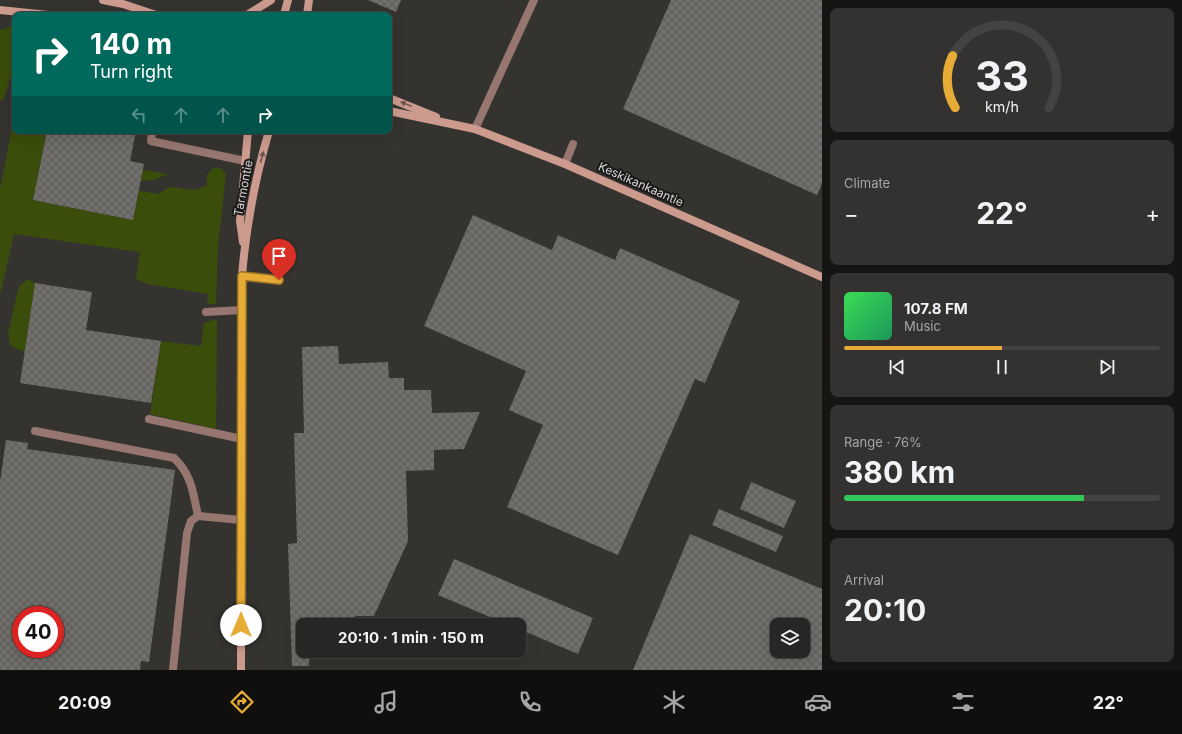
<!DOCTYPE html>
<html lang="en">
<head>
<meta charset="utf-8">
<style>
	body { margin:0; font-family:Inter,sans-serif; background:#333231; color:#f1f3f6; height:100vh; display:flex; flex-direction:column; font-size:15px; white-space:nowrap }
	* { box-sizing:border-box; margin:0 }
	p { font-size:13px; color:#a4a5a6 }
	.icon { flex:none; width:22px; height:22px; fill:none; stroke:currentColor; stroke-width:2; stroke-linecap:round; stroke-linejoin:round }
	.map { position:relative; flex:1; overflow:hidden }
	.side { display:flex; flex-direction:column; gap:8px; padding:8px; background:#151514; width:360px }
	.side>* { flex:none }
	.top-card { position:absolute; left:12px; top:12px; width:380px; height:122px; border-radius:8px; box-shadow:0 4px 16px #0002,0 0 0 1px #434341; background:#00695c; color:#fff; overflow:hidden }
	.fabs { position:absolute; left:770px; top:618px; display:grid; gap:8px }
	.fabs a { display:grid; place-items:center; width:40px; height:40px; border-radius:8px; background:#272624; box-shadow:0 4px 16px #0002,0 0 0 1px #434341; font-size:20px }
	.speed { position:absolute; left:12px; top:606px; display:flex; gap:8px; font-size:20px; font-weight:700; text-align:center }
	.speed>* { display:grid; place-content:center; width:52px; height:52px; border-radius:50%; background:#272624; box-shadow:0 4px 16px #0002,0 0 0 1px #434341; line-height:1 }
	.speed .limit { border:6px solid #d22; background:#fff; color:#111 }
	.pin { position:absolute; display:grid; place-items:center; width:34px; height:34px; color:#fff; margin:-41px -17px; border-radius:50% 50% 50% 0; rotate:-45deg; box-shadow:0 0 4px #0007 }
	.pin .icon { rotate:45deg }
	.me { position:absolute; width:44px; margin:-22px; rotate:0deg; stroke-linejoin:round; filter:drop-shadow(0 0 3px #0008) }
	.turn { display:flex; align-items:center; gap:14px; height:84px; padding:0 12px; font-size:18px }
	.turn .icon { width:52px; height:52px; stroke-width:2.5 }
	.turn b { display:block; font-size:28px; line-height:34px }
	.lanes { display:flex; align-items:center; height:38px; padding:0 12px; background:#0003; justify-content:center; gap:20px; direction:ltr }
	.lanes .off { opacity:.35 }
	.big { font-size:30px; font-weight:700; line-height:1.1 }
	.side .card { flex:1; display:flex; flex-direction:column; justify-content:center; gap:6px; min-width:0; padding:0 14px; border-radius:8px; background:#333231 }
	.side .dial { align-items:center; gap:0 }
	.dial svg { height:104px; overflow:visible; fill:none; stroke:#434341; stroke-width:7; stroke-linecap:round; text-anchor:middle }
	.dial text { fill:#f1f3f6; stroke:none }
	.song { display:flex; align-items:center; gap:12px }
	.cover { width:48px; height:48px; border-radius:6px; background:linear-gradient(135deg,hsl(130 70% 55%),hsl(150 70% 35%)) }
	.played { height:4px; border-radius:2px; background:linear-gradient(90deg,#e7ac36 50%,#434341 50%) }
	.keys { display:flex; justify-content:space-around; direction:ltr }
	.heat { display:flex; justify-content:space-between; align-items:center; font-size:22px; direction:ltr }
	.charge { height:6px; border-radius:3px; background:linear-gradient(90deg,#34c759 76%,#434341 0) }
	.trip { position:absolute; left:296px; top:618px; width:230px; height:40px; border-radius:8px; background:#272624; box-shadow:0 4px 16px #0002,0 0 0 1px #434341; font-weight:700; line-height:40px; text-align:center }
	.tabs { display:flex; height:64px; justify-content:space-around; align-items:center; background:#100f0e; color:#a4a5a6 }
	.tabs .icon { width:28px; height:28px }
	.tabs .current { color:#e7ac36 }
	.tabs b { font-size:18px; color:#f1f3f6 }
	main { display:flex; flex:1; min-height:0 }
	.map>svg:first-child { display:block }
	.grass { fill:#3a4d0a }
	.building { fill:url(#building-cross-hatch); fill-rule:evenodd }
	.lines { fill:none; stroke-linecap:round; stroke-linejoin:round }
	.lane { stroke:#96766e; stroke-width:8 }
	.secondary { stroke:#cd9a8e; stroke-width:8 }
	.oneway { fill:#6b544e }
	.route-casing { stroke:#967023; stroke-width:10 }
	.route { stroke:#e7ac36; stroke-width:7 }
	.labels { text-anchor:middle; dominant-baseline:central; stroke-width:4; stroke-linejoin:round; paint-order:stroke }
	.street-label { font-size:12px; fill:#d7d6d5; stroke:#1b1a19 }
</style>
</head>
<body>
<main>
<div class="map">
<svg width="822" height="670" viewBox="0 0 822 670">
	<defs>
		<pattern id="building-cross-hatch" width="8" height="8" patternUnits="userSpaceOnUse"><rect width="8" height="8" fill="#676562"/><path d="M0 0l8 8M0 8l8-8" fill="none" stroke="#7c7a78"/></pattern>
	</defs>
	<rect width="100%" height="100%" fill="#343330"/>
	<g class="grass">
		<path d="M15 25 13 67 4 99 0 101V30Z"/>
		<path d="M15 113V131H47L33 200 133 220 139 191 159 194 169 187 195 190 207 185V175L213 168H220L226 174 218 247 216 304H207L208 294 148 284 136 279 140 252 14 234 0 296V189Z"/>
		<path d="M143 170 168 174 154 180 141 181Z"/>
		<path d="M28 279 35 283 25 352 10 346 8 333 19 286Z"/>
		<path d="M217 319 216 429 150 414 161 341 201 346 204 323Z"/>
	</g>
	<g class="building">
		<path d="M368 0H401L396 12Z"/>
		<path d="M671 0H822V184L817 195 623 109Z"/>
		<path d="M47 131H136L130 161 144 164 133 220 33 200Z"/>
		<path d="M473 215 552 250 558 235 615 260 620 248 740 301 705 383 695 379 618 555 507 507 543 425 509 410 526 371 424 326Z"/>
		<path d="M35 283 92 292 86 330 161 341 151 403 20 383Z"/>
		<path d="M338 346 339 364 388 362 389 378H404V390H431L432 413 480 412 464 449 434 450V470L406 471 408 541 374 616H355V625H303V651H356V656L309 657V666H292L288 544 297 543 294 433H304L302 347Z"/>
		<path d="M6 440 28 443 27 449 175 470 149 662 141 661 140 670H0V482ZM21 615H55V649H21Z"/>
		<path d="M751 482 796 501 784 528 740 509Z"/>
		<path d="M719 509 783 536 776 552 712 525Z"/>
		<path d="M690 534 822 589V670H633ZM777 625H803V651H777Z"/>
		<path d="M454 559 593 618 578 654 519 629V625H509L438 595Z"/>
	</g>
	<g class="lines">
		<g class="lane">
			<path d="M475 129 534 0"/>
			<path d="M152 131 151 141 245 161"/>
			<path d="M565 164 573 144"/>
			<path d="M242 276 279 279"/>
			<path d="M206 312 242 310"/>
			<path d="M149 419 242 439"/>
			<path d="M35 431 174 458C192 475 193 493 198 516"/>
			<path d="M173 670 187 533 191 521 198 516 241 520"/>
		</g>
		<g class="secondary">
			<path d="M103 0 123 4 156 15"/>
			<path d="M0 10 48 15"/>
			<path d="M247 15 271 0"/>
			<path d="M284 15 288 0"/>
			<path d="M307 15 309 0"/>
			<path d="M389 98 436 117"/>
			<path d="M389 111 475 129 565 164 822 277"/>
			<path d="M243 242 240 221 248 131"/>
			<path d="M241 670 242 276C246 227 255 178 269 131"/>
		</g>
	</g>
	<defs><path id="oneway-solid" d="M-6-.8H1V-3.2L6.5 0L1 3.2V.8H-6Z"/></defs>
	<g class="oneway">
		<use href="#oneway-solid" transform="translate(406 104) rotate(-158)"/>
		<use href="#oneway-solid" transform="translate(262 157) rotate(-75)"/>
	</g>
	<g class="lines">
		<g class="route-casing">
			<path id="route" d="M241 625 242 276 279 280"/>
		</g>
		<use href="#route" class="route"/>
	</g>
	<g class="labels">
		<g class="street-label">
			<text transform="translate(641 184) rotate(24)">Keskikankaantie</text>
			<text transform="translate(243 188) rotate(-79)">Tarmontie</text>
		</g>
	</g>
</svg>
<div class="fabs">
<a><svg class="icon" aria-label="layers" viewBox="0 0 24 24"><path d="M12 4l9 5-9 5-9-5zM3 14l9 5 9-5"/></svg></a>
</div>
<div class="speed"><div class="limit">40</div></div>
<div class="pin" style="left:279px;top:280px;background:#d93025"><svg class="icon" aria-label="arrive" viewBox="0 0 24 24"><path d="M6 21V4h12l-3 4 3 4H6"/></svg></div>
<svg class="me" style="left:241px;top:625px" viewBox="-20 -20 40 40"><circle r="19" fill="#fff"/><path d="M0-13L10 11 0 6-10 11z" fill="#e7ac36"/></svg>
<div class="trip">20:10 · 1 min · 150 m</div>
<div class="top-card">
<div class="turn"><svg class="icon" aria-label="right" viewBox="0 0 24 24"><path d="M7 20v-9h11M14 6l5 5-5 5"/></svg><div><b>140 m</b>Turn right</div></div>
<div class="lanes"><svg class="icon off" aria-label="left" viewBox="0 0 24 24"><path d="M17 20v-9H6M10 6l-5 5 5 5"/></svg><svg class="icon off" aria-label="ahead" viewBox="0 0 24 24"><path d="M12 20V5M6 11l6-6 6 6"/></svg><svg class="icon off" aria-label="ahead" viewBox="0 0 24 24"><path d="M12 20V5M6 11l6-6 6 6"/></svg><svg class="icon" aria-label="right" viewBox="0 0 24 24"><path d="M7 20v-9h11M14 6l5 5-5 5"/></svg></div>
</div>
</div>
<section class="side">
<div class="card dial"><svg viewBox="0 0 100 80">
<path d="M14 69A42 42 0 1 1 86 69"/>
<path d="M14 69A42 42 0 0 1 12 29" stroke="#e7ac36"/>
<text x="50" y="56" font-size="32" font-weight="700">33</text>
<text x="50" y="72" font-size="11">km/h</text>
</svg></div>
<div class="card"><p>Climate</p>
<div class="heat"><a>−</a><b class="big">22°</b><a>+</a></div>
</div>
<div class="card">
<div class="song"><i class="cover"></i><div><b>107.8 FM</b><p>Music</p></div></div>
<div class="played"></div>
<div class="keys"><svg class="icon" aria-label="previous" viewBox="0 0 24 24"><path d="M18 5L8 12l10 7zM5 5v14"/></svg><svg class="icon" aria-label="pause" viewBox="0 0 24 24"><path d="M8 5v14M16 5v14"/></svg><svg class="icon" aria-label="next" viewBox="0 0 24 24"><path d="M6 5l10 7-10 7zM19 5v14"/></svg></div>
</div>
<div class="card"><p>Range · 76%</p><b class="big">380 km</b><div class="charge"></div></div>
<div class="card"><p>Arrival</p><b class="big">20:10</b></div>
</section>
</main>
<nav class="tabs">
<b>20:09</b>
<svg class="icon current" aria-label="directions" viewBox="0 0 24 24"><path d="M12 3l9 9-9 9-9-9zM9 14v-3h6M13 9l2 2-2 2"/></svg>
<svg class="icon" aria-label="music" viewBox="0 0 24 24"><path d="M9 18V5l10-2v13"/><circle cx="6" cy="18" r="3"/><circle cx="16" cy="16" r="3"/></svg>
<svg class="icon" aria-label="phone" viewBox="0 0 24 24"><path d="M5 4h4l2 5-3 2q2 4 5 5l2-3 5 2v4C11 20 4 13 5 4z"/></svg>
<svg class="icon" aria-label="climate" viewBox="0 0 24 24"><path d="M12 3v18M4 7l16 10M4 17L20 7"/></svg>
<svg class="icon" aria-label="car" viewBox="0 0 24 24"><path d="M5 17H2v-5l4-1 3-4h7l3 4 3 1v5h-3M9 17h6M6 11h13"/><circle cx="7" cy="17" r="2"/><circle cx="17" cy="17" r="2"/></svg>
<svg class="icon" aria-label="filters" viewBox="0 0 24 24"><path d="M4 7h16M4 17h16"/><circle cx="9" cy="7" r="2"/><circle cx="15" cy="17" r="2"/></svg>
<b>22°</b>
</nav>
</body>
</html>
